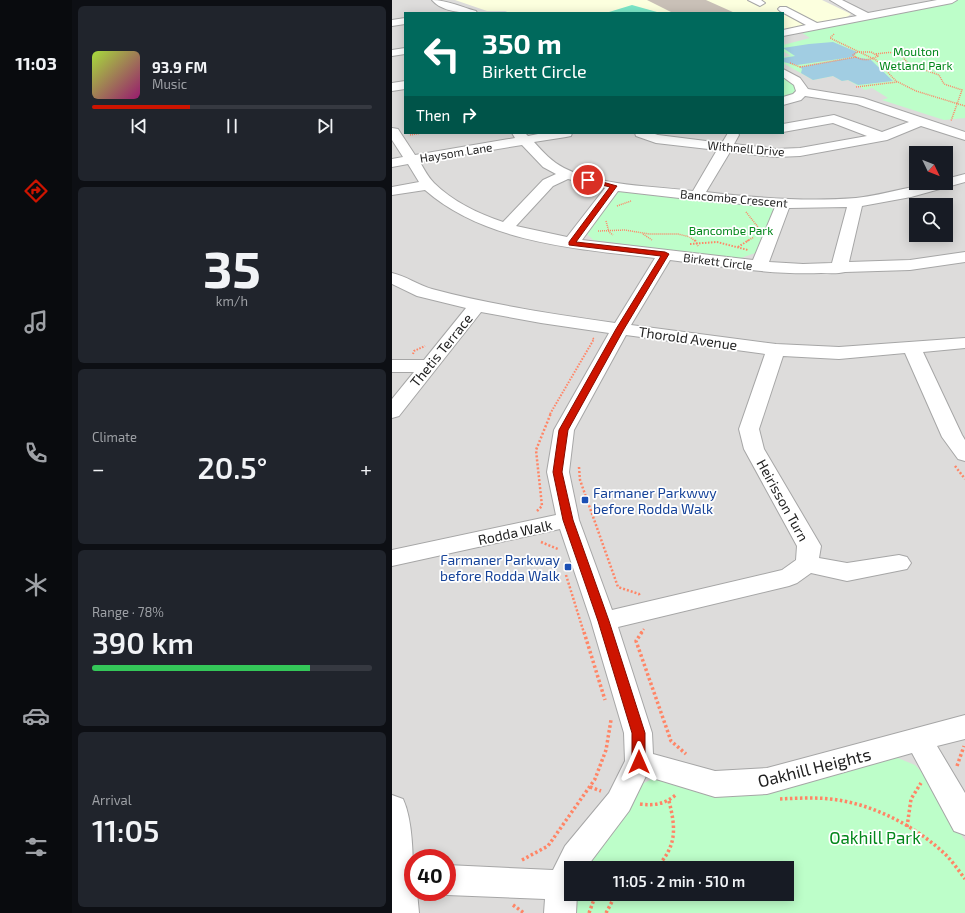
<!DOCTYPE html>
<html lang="en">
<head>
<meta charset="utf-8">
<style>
	body { margin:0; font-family:"Exo 2",sans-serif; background:#20242c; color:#f1f3f6; height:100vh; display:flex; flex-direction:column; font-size:15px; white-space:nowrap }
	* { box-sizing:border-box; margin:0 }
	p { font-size:13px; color:#9ea1a6 }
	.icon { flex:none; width:22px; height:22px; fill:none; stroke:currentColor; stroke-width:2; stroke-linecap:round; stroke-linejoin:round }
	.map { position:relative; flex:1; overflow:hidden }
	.side { display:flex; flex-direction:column; gap:6px; padding:6px; background:#0d0f14; width:320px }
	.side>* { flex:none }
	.guide { position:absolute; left:12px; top:12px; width:380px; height:122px; border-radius:0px; box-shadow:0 2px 10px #0003; background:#00695c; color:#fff; overflow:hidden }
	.needle { width:26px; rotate:133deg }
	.buttons { position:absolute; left:517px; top:146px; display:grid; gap:8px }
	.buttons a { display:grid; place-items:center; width:44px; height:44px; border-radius:0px; background:#171b24; box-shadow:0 2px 10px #0003; font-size:20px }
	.speed { position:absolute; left:12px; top:849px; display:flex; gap:8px; font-size:20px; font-weight:700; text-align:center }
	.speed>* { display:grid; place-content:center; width:52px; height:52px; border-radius:50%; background:#171b24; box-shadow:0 2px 10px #0003; line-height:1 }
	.speed .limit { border:6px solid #d22; background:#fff; color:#111 }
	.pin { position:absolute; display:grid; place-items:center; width:34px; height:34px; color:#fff; margin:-17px; border:2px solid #fff; border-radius:50%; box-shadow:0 1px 4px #0007 }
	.me { position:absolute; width:44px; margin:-22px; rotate:0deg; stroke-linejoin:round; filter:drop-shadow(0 0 3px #0008) }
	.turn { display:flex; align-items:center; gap:14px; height:84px; padding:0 12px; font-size:18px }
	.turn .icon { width:52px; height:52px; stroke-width:2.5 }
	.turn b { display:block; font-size:28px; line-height:34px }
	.then { display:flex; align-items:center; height:38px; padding:0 12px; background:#0003; gap:8px; font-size:15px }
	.big { font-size:30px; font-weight:600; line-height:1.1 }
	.side .tile { flex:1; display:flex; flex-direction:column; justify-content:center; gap:6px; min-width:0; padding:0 14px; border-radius:6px; background:#20242c }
	.side .dial { align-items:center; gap:0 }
	.dial b { font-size:52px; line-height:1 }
	.song { display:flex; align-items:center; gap:12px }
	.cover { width:48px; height:48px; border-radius:6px; background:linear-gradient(135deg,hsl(80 70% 55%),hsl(320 70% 35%)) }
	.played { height:4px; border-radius:2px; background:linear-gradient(90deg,#cd1400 35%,#363941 35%) }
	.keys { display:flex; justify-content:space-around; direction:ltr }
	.heat { display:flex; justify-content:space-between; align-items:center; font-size:22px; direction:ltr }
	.charge { height:6px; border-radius:3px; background:linear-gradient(90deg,#34c759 78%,#363941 0) }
	.trip { position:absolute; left:172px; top:861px; width:230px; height:40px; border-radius:0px; background:#171b24; box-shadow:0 2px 10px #0003; font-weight:600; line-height:40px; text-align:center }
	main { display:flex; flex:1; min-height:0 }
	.dock { display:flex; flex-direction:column; width:72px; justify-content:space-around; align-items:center; background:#090b0e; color:#9ea1a6 }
	.dock .icon { width:28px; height:28px }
	.dock .active { color:#cd1400 }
	.dock b { font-size:18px; color:#f1f3f6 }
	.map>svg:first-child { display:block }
	.residential { fill:#dddcdb; fill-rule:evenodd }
	.education { fill:#fcffde }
	.park { fill:#bdfec9 }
	.pitch { fill:#7be6c7 }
	.water { fill:#a1cde2 }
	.building { fill:#c9c0b7 }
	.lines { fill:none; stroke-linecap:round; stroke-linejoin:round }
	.minor-casing { stroke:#a6a6a6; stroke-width:2 }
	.path-far3 { stroke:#ff8566; stroke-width:1.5; stroke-dasharray:1 1; stroke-linecap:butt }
	.path-far2 { stroke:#ff8566; stroke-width:2; stroke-dasharray:1.5 1.5; stroke-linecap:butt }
	.path-far1 { stroke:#ff8566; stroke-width:2.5; stroke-dasharray:2 2; stroke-linecap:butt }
	.path { stroke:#ff8566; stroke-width:3.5; stroke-dasharray:2.5 2.5; stroke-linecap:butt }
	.minor { fill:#fff; fill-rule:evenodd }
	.route { fill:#cd1400; stroke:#850d00 }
	.transit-dot { fill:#1a4fb4; stroke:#fff; stroke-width:1.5 }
	.labels { text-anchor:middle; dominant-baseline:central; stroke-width:3.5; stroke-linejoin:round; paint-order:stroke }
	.far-park-label { font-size:12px; fill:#02871a; stroke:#fff }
	.far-street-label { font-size:12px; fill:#1f1f1f; stroke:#fff }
	.street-label { font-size:14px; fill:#1f1f1f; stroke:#fff }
	.transit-label { font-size:14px; fill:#164399; stroke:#fff; text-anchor:start }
	.near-street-label { font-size:17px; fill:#1f1f1f; stroke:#fff }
	.near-park-label { font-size:17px; fill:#02871a; stroke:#fff }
</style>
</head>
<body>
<main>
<nav class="dock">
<b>11:03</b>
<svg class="icon active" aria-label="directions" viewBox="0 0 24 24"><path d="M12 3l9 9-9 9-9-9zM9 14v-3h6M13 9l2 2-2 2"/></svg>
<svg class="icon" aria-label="music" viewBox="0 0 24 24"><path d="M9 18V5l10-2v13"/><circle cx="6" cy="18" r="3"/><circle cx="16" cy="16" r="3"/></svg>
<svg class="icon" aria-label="phone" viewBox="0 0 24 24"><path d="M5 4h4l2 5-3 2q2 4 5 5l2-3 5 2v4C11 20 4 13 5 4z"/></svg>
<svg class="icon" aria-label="climate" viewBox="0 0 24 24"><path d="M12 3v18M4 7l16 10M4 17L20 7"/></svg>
<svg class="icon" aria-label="car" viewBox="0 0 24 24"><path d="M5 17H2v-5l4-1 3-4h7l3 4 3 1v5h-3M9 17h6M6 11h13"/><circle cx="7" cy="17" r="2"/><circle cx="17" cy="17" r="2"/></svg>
<svg class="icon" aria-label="filters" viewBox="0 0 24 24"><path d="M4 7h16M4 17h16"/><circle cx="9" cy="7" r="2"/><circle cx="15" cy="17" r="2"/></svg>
</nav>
<section class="side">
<div class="tile">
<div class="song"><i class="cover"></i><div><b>93.9 FM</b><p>Music</p></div></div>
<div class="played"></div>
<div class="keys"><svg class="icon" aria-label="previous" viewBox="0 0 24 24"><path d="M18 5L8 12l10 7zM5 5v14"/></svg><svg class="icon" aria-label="pause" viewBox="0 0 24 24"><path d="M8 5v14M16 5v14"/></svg><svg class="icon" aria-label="next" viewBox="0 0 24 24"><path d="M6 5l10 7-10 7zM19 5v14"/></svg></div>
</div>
<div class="tile dial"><b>35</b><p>km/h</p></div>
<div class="tile"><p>Climate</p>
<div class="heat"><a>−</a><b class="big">20.5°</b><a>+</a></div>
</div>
<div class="tile"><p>Range · 78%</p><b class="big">390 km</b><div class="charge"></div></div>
<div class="tile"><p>Arrival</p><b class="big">11:05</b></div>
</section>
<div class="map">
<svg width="573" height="913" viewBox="0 0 573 913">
	<rect width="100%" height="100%" fill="#f0ede4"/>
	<path class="residential" d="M0 0H573V913H0ZM13 13H391V133H13ZM524 153H554V183H524ZM524 205H554V235H524ZM21 858H55V892H21ZM179 868H395V894H179Z"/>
	<path class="education" d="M63 0H430L459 14 455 17 391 30V13H118L113 11H95Z"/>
	<g class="park">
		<path d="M565 0H573V118L552 120 490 100 496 98 480 88 473 90 456 80 450 81 441 76 421 80 391 63V57L399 56 391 51V45L418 38 409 32Z"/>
		<path d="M391 78 405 87 406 91 399 97 391 99Z"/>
		<path d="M237 190 369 205 379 207 383 212 366 252 346 259 201 240 193 232 224 192Z"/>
		<path d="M496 754 523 765 540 783 573 841V913H177L180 894H395V868H188L248 785 264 777 322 789Z"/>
	</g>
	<path class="pitch" d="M240 5 265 12H217Z"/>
	<g class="water">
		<path d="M441 42 465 52 461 57 405 65 391 62V58L403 56 391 48 417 44Z"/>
		<path d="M464 57 479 60 501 81 466 85 456 80 450 81 441 76 421 80 409 73 410 69 408 67Z"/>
	</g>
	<path class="building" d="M255 0H314L343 13H281Z"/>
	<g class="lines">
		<g class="minor-casing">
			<g id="minor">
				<path d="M40 0C55 0 69 7 84 11L85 13C71 13 50 12 40 0Z"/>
				<path d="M356 0H369L373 3 368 6Z"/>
				<path d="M438 0H450L476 13 545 0H565L560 3 391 36V30L414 25 388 11 386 9 388 7H394L425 23 465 16Z"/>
				<path d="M13 18V24L0 26V20Z"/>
				<path d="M13 48V54L0 56V50Z"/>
				<path d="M391 69 408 78 416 89 471 98 573 132V140L529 126 495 140 408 156 384 157 338 152 314 192C364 198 414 202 464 198 494 195 524 183 554 183V179L573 174V182L519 197 470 206 457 262 518 260 573 252V262L518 270 453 272C445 274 437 273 429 273 378 275 328 266 278 260L239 325 384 344 447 347 573 338V348L531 352 570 435 573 440V461L566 459 550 437 513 353 447 359 391 356 367 429 372 449 429 546 427 558 455 563 507 555 515 557 519 563 515 569 455 581 419 573 405 583 397 586 226 627 260 733 261 754 323 771 375 768 573 715V739L545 746 573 793V835L562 831 520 753 375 794 323 797 254 776 237 811 194 868H179V894H185L184 913H152L153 899 55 895 47 892H55V865L161 870 173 846 217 793 233 761 232 733 199 621 168 529 0 566V550L164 515 155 472 162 430 217 333 149 323 89 312 7 416 0 418V399L22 372H0V360H32L74 308 25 296 0 284V273C14 276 26 285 40 289 100 305 161 314 223 323L263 258C187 249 93 243 33 190L0 195V187L27 182 16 164 0 167V159L11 157 0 140V128L6 129 23 155 123 138 120 133H133L136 136 151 133H180L179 136 174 137 142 142C151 152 160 162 172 168 208 186 261 186 301 191L325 150 264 143 244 136 243 133H260L266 135 330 143 336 133H346L347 135 342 144 384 149 408 148 475 136 441 123 391 132V124L442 115 490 132 517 122 465 104 413 96 409 100 391 105V97L401 94 404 91 402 85 391 77ZM130 145 151 167 164 174 151 180 111 222C87 214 60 201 42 183 36 177 32 169 28 162ZM176 179 213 188 175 237 124 226 161 186ZM226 191 305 200 383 207 361 260 190 240ZM455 207 440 263 411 264 377 262 397 208ZM234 335 373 354 347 429 352 449 405 546 404 560 390 570 220 610 187 520 177 472 182 430Z"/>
				<path d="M13 81V89L0 91V83Z"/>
				<path d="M0 795 11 799C22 823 21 865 21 892H25L27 913H0Z"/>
			</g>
		</g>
		<g class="path-far3">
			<path d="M442 34 438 38 484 60 504 81 524 91 573 106"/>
			<path d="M465 52H479L486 56C477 61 469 61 461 55Z"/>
			<path d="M484 54C498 52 508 50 516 64L547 75 552 84 570 90 559 121"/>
			<path d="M398 63 408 67"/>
			<path d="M408 67 464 57"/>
			<path d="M464 87 505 82"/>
			<path d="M18 135 30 133"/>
			<path d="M225 206 239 201"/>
			<path d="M354 212 366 227"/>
			<path d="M214 221 217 232 221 235"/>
			<path d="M206 231 233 230 257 234H286L298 237 303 241"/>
			<path d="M251 234 260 240"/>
			<path d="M355 241 362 237"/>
		</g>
		<g class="path-far2">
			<path d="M303 240 306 246"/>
			<path d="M298 244 325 242 356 250"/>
			<path d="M346 247 357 240"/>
			<path d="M21 354 22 351 33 346"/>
			<path d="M158 414 202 339 200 338"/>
		</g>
		<g class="path-far1">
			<path d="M563 466 573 479"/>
			<path d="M187 467 188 480 226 587 247 594 248 596"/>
			<path d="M145 511 150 506 144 450 159 413"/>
			<path d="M149 542 166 549"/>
			<path d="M174 575 192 633"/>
			<path d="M249 633 252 629"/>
		</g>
		<g class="path">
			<path d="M192 632 213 700"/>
			<path d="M250 632 244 641 279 741 294 754"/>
			<path d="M565 766 572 746"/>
			<path d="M198 787 209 791"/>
			<path d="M388 799C407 798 427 797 446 800 485 806 526 828 554 855 561 862 567 871 573 879"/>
			<path d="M248 804C263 806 273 804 285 794"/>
			<path d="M515 827 519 799 529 783"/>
			<path d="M130 860 156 846 203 779 214 750 219 720"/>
			<path d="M264 868C285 846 284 829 277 801"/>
			<path d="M32 899 43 898"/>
			<path d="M121 905 132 913"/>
			<path d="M197 913 204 894"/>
			<path d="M214 913 224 894"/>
		</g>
		<use href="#minor" class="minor"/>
	</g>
	<path class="route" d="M196 178 225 186 184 242 273 252 277 254 232 329 176 430 170 472 181 520 217 621 253 733V762L251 765 247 767 242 765 240 762V733L206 621 171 520 161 472 167 430 224 329 269 256 177 245V242L218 187 194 181 193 180Z"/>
	<g class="transit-dot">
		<rect x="189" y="496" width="8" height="8" rx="2"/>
		<rect x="172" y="563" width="8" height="8" rx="2"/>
	</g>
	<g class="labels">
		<g class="far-park-label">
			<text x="524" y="51">Moulton<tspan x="524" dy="14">Wetland Park</tspan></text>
			<text x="339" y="230">Bancombe Park</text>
		</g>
		<g class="far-street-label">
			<text transform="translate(354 148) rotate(5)">Withnell Drive</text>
			<text transform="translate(64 152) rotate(-9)">Haysom Lane</text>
			<text transform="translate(342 198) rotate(5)">Bancombe Crescent</text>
			<text transform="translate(326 261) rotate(7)">Birkett Circle</text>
		</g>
		<g class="street-label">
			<text transform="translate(296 338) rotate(8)">Thorold Avenue</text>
			<text transform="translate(49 350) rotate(-51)">Thetis Terrace</text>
			<text transform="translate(391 500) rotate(61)">Heirisson Turn</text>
			<text transform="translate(123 532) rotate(-12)">Rodda Walk</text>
		</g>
		<g class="transit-label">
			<text x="201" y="492">Farmaner Parkwwy<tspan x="201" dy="16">before Rodda Walk</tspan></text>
			<text x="168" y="559" text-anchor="end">Farmaner Parkway<tspan x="168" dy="16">before Rodda Walk</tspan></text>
		</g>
		<g class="near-street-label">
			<text transform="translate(422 767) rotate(-14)">Oakhill Heights</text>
		</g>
		<g class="near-park-label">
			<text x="483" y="837">Oakhill Park</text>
		</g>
	</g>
</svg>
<div class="buttons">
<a><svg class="needle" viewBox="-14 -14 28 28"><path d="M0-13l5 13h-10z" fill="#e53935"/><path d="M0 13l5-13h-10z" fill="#9ea1a6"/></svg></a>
<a><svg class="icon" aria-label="search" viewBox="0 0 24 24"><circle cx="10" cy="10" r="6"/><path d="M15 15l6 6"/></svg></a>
</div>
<div class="speed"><div class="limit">40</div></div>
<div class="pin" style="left:196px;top:180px;background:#d93025"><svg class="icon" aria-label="arrive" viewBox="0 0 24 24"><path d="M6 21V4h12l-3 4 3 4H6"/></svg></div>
<svg class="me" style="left:247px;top:762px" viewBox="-20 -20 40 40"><path d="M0-17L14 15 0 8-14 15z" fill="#cd1400" stroke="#fff" stroke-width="4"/></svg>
<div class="trip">11:05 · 2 min · 510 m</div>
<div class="guide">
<div class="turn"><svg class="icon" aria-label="left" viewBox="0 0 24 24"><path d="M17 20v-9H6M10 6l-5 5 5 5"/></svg><div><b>350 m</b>Birkett Circle</div></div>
<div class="then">Then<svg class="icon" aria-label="right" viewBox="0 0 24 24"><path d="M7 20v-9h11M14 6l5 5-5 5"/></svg></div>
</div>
</div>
</main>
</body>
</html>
